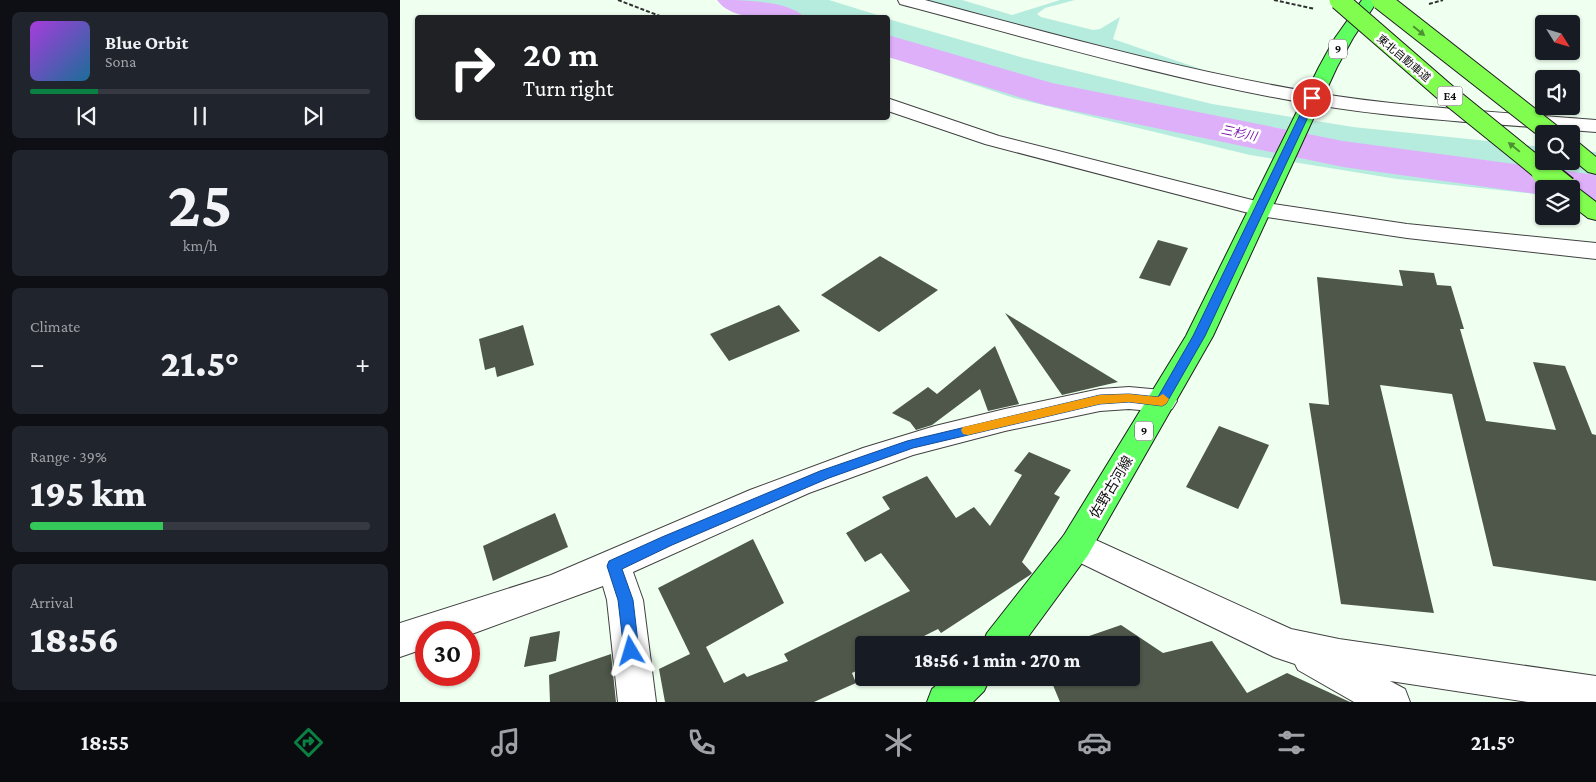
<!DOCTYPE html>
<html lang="en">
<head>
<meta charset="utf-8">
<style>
	body { margin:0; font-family:"Crimson Pro","Noto Sans JP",serif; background:#20242c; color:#f1f3f6; height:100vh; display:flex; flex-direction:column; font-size:19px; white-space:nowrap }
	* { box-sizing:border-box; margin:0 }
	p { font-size:16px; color:#9ea1a6 }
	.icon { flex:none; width:28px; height:28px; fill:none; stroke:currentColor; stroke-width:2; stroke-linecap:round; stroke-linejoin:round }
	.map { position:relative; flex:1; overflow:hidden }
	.details { display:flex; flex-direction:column; gap:12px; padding:12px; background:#0d0f14; width:400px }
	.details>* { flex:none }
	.guide { position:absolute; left:15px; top:15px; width:475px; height:105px; border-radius:5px; box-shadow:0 1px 4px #0004; background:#202124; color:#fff; overflow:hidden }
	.needle { width:32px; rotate:127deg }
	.fabs { position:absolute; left:1135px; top:15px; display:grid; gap:10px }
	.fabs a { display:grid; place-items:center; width:45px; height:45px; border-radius:5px; background:#171b24; box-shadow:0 1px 4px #0004; font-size:25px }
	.speed { position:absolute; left:15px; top:621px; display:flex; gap:10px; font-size:25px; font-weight:700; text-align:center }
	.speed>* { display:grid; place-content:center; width:65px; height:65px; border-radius:50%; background:#171b24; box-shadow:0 1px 4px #0004; line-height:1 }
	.speed .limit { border:8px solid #d22; background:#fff; color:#111 }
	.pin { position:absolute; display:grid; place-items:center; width:42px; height:42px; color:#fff; margin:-21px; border:2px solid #fff; border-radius:50%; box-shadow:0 1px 5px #0007 }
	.me { position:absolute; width:55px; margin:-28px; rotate:353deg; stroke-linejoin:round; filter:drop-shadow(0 0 4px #0008) }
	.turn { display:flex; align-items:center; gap:18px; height:105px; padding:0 25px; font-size:22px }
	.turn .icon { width:65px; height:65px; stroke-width:2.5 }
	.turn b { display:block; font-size:35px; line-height:42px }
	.big { font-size:38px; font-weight:800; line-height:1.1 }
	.details .widget { flex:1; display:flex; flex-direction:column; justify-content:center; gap:8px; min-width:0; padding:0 18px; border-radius:8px; background:#20242c }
	.details .dial { align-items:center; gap:0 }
	.dial b { font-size:65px; line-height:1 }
	.song { display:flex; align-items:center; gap:15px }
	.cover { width:60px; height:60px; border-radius:8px; background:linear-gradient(135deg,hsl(280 70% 55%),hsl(200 70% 35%)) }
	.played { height:5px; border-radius:2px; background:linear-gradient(90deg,#0b8043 20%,#363941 20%) }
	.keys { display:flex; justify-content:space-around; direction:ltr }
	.heat { display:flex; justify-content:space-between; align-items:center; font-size:28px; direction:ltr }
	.charge { height:8px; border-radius:4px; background:linear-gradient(90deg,#34c759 39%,#363941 0) }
	.trip { position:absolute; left:455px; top:636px; width:285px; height:50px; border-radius:5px; background:#171b24; box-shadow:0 1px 4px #0004; font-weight:800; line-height:50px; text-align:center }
	.tabs { display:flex; height:80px; justify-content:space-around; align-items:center; background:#090b0e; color:#9ea1a6 }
	.tabs .icon { width:35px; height:35px }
	.tabs .selected { color:#0b8043 }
	.tabs b { font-size:22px; color:#f1f3f6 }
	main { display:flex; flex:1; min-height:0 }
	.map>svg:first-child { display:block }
	.green { fill:#b6ecde }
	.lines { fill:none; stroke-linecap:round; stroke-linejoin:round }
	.river { fill:#dfb0fa; fill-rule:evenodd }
	.building { fill:#4e5749 }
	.minor-casing { stroke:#414141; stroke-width:2 }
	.major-casing { stroke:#1f1f1f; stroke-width:2 }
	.highway-casing { stroke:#1f1f1f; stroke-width:2 }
	.path { stroke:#303030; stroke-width:2; stroke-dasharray:4 2; stroke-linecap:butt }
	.minor { fill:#fff; fill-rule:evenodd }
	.major { fill:#5fff61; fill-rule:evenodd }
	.highway { fill:#80fd4f; fill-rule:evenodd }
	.highway-bridge-far1-casing { stroke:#1f1f1f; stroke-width:21; stroke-linecap:butt }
	.highway-bridge-casing { stroke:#1f1f1f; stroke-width:28; stroke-linecap:butt }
	.highway-bridge-far1 { stroke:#80fd4f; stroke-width:19 }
	.highway-bridge { stroke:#80fd4f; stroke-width:25 }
	.oneway { fill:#4d9132 }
	.route { fill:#1a73e8; stroke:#114b97 }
	.slow { fill:#f59e0b }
	.labels { text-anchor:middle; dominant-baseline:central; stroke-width:5; stroke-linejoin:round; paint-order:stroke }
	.far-street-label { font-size:11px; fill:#0e0e0e; stroke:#fff }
	.shield { fill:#fff; stroke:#565656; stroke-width:1 }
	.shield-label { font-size:12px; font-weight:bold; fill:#0e0e0e }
	.far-water-label { font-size:12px; font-style:italic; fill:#790fa8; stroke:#fff }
	.street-label { font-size:14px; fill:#0e0e0e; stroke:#fff }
</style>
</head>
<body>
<main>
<section class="details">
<div class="widget">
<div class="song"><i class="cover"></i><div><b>Blue Orbit</b><p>Sona</p></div></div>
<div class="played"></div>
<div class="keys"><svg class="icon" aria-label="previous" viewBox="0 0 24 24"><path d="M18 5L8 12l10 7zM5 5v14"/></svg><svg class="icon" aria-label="pause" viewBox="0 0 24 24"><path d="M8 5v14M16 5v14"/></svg><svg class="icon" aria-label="next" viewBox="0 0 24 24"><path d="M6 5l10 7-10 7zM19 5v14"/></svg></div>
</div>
<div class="widget dial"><b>25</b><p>km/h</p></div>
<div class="widget"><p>Climate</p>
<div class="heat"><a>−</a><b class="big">21.5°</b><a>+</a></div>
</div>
<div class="widget"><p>Range · 39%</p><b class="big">195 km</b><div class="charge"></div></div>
<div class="widget"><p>Arrival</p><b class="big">18:56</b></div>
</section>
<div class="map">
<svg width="1196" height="702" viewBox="0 0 1196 702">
	<rect width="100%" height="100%" fill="#effff0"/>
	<g class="green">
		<path d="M323 0H429L484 17H375Z"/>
		<path d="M516 0H562L612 15 660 0H675L645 8 637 14 641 17 693 30 700 29 720 17 713 39 818 75 674 42Z"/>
		<path d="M488 19 624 58 812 104 953 127 1144 147V161H1171V150L1196 152V201L1171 198V189H1144V195L997 179 850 155 614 98 488 56Z"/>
	</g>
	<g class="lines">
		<g class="river">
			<path d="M317 0C341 0 390 0 405 18 380 18 333 23 317 0Z"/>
			<path d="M488 35 652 83 943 141 1196 175V203L1171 199V189H1144V195L943 167 645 105 488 57Z"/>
		</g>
	</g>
	<g class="building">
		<path d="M758 240 788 248 770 286 739 278Z"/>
		<path d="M480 256 538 290 479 332 421 295Z"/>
		<path d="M999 270 1034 273 1037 285 1051 286 1064 329H1060L1086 421 1156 430 1133 362 1165 366 1192 434 1196 435V581L1093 566 1052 394 980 385 1034 613 941 604 909 403 929 405 917 277 1003 286Z"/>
		<path d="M379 305 400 331 329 361 310 334Z"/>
		<path d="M605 313 718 382 662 395Z"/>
		<path d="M123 325 134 365 97 377 95 367 85 370 79 339Z"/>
		<path d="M595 346 619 404 588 411 580 389 532 425 516 430 510 422 492 413 528 387 537 394Z"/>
		<path d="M819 426 869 445 838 509 786 487Z"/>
		<path d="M629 452 671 470 654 494 660 497 622 562 632 573 630 575 541 633 538 629 506 645H464V667L452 673 456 683 414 702H265L259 669 290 654 258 588 353 539 384 603 306 647 324 683 344 673 347 677 388 661 384 654 510 591 481 553 465 562 446 533 490 509 482 497 527 476 556 518 574 507 590 526 622 475 614 471Z"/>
		<path d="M155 513 168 547 93 581 83 546Z"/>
		<path d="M721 625 763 653 812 641 847 693 887 673 950 702H660L650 678H731V645H663Z"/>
		<path d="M160 631 156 661 124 667 130 637Z"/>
		<path d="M211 654 216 702H150L149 675Z"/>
	</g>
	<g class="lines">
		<g class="minor-casing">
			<g id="minor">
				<path d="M498 0H525C653 34 780 70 911 92 1005 108 1101 112 1196 120V132C1101 124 1005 120 911 104 771 80 636 40 500 4Z"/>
				<path d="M490 99 599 136 860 202 1007 224 1196 243V259L1007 238 860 216 585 144 488 111V100Z"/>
				<path d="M729 387 762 390 772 393 777 401 772 409 762 412 729 409 700 411 605 431 513 455 409 493 233 572 243 600 256 702H218L207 600 203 586 69 635V632H26V648L0 657V623L151 575 350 490 463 448 535 426 605 409 700 389Z"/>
				<path d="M676 531 891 629 939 639 1196 676V702H1128L990 681 1005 689 1010 702H954L898 670 895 664 874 657 664 555 659 545 664 535Z"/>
			</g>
		</g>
		<g class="major-casing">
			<g id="major">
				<path d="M962 0H978L953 38 937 67 813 336 688 555 622 645H582L587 633 664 535 786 336 919 67 935 38Z"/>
				<path d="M545 678H590L584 691 573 702H527L532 689Z"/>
			</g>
		</g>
		<g class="highway-casing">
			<g id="highway">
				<path d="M1171 142 1179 143 1196 157V174L1188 172 1171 158Z"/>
				<path d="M1171 187 1179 189 1196 202V220L1188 218 1171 205V189H1165Z"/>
			</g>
		</g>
		<g class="path">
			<path d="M218 0 265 18"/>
			<path d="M874 0 915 9"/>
			<path d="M1029 4 1043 0"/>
		</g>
		<use href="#minor" class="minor"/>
		<use href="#major" class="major"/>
		<use href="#highway" class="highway"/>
		<g class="highway-bridge-far1-casing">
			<g id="highway-bridge-far1">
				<path d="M939 0 1046 93 1146 174"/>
				<path d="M981 0 1152 134"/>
			</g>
		</g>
		<g class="highway-bridge-casing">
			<path id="highway-bridge" d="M1144 172 1165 189"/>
		</g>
		<use href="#highway-bridge-far1" class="highway-bridge-far1"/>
		<use href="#highway-bridge" class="highway-bridge"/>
	</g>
	<defs><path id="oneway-solid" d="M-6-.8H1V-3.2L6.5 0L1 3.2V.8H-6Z" transform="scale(1.25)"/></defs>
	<g class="oneway">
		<use href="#oneway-solid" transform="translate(1019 31) rotate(39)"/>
		<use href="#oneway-solid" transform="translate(1114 147) rotate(-141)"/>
	</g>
	<path class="route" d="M912 96 917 98 805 336 766 404 762 406 729 402 700 404 513 448 429 478 272 545 222 569 233 600 239 651 237 656 231 658 226 656 224 651 218 600 207 566 209 561 262 537 420 471 507 441 700 395 729 394 758 397 793 336 908 98Z"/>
	<path class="slow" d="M729 394 758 397 763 394 769 399 766 404 762 406 729 402 700 404 568 435 563 434 561 430 563 427 568 426 700 395Z"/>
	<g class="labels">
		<g class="far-street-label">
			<text transform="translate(1004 58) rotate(40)">東北自動車道</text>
		</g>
		<g class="shield">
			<rect x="929" y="39.5" width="18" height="19" rx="4"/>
			<rect x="1037.5" y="86.5" width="25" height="19" rx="4"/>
			<rect x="735" y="421.5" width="18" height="19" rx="4"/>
		</g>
		<g class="shield-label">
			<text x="938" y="49">9</text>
			<text x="1050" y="96">E4</text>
			<text x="744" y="431">9</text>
		</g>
		<g class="far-water-label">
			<text transform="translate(839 133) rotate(12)">三杉川</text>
		</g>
		<g class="street-label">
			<text transform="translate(711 487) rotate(-59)">佐野古河線</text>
		</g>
	</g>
</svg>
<div class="fabs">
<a><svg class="needle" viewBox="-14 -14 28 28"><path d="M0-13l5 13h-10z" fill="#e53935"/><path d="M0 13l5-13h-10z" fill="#9ea1a6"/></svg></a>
<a><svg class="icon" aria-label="sound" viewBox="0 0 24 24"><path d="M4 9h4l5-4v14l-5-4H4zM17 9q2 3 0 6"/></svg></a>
<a><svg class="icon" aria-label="search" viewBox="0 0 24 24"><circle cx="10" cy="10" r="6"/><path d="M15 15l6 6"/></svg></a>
<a><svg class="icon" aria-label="layers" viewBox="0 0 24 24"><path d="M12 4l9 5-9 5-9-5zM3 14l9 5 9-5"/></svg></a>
</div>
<div class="speed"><div class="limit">30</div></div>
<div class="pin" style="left:912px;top:98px;background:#d93025"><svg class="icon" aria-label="arrive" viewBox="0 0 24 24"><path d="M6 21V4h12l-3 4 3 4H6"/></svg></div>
<svg class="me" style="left:231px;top:651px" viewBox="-20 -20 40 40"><path d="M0-17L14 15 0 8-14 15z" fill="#1a73e8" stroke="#fff" stroke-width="4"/></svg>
<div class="trip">18:56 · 1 min · 270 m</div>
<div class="guide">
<div class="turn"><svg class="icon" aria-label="right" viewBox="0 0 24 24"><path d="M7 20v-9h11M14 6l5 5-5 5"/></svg><div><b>20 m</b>Turn right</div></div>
</div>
</div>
</main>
<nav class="tabs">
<b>18:55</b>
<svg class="icon selected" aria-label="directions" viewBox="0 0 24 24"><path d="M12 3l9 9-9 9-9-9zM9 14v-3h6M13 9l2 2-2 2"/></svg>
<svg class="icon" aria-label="music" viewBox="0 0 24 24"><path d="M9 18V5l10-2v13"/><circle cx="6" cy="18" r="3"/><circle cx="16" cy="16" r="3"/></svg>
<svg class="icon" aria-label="phone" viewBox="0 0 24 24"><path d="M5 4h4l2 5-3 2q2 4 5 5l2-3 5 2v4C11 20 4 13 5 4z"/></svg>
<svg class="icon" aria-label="climate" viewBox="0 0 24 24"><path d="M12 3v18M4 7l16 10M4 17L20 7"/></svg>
<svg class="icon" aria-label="car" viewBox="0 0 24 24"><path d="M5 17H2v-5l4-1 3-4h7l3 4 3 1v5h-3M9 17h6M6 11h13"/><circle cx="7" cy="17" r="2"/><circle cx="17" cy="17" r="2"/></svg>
<svg class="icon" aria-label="filters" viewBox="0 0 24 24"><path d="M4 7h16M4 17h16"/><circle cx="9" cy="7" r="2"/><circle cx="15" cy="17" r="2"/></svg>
<b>21.5°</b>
</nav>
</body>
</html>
